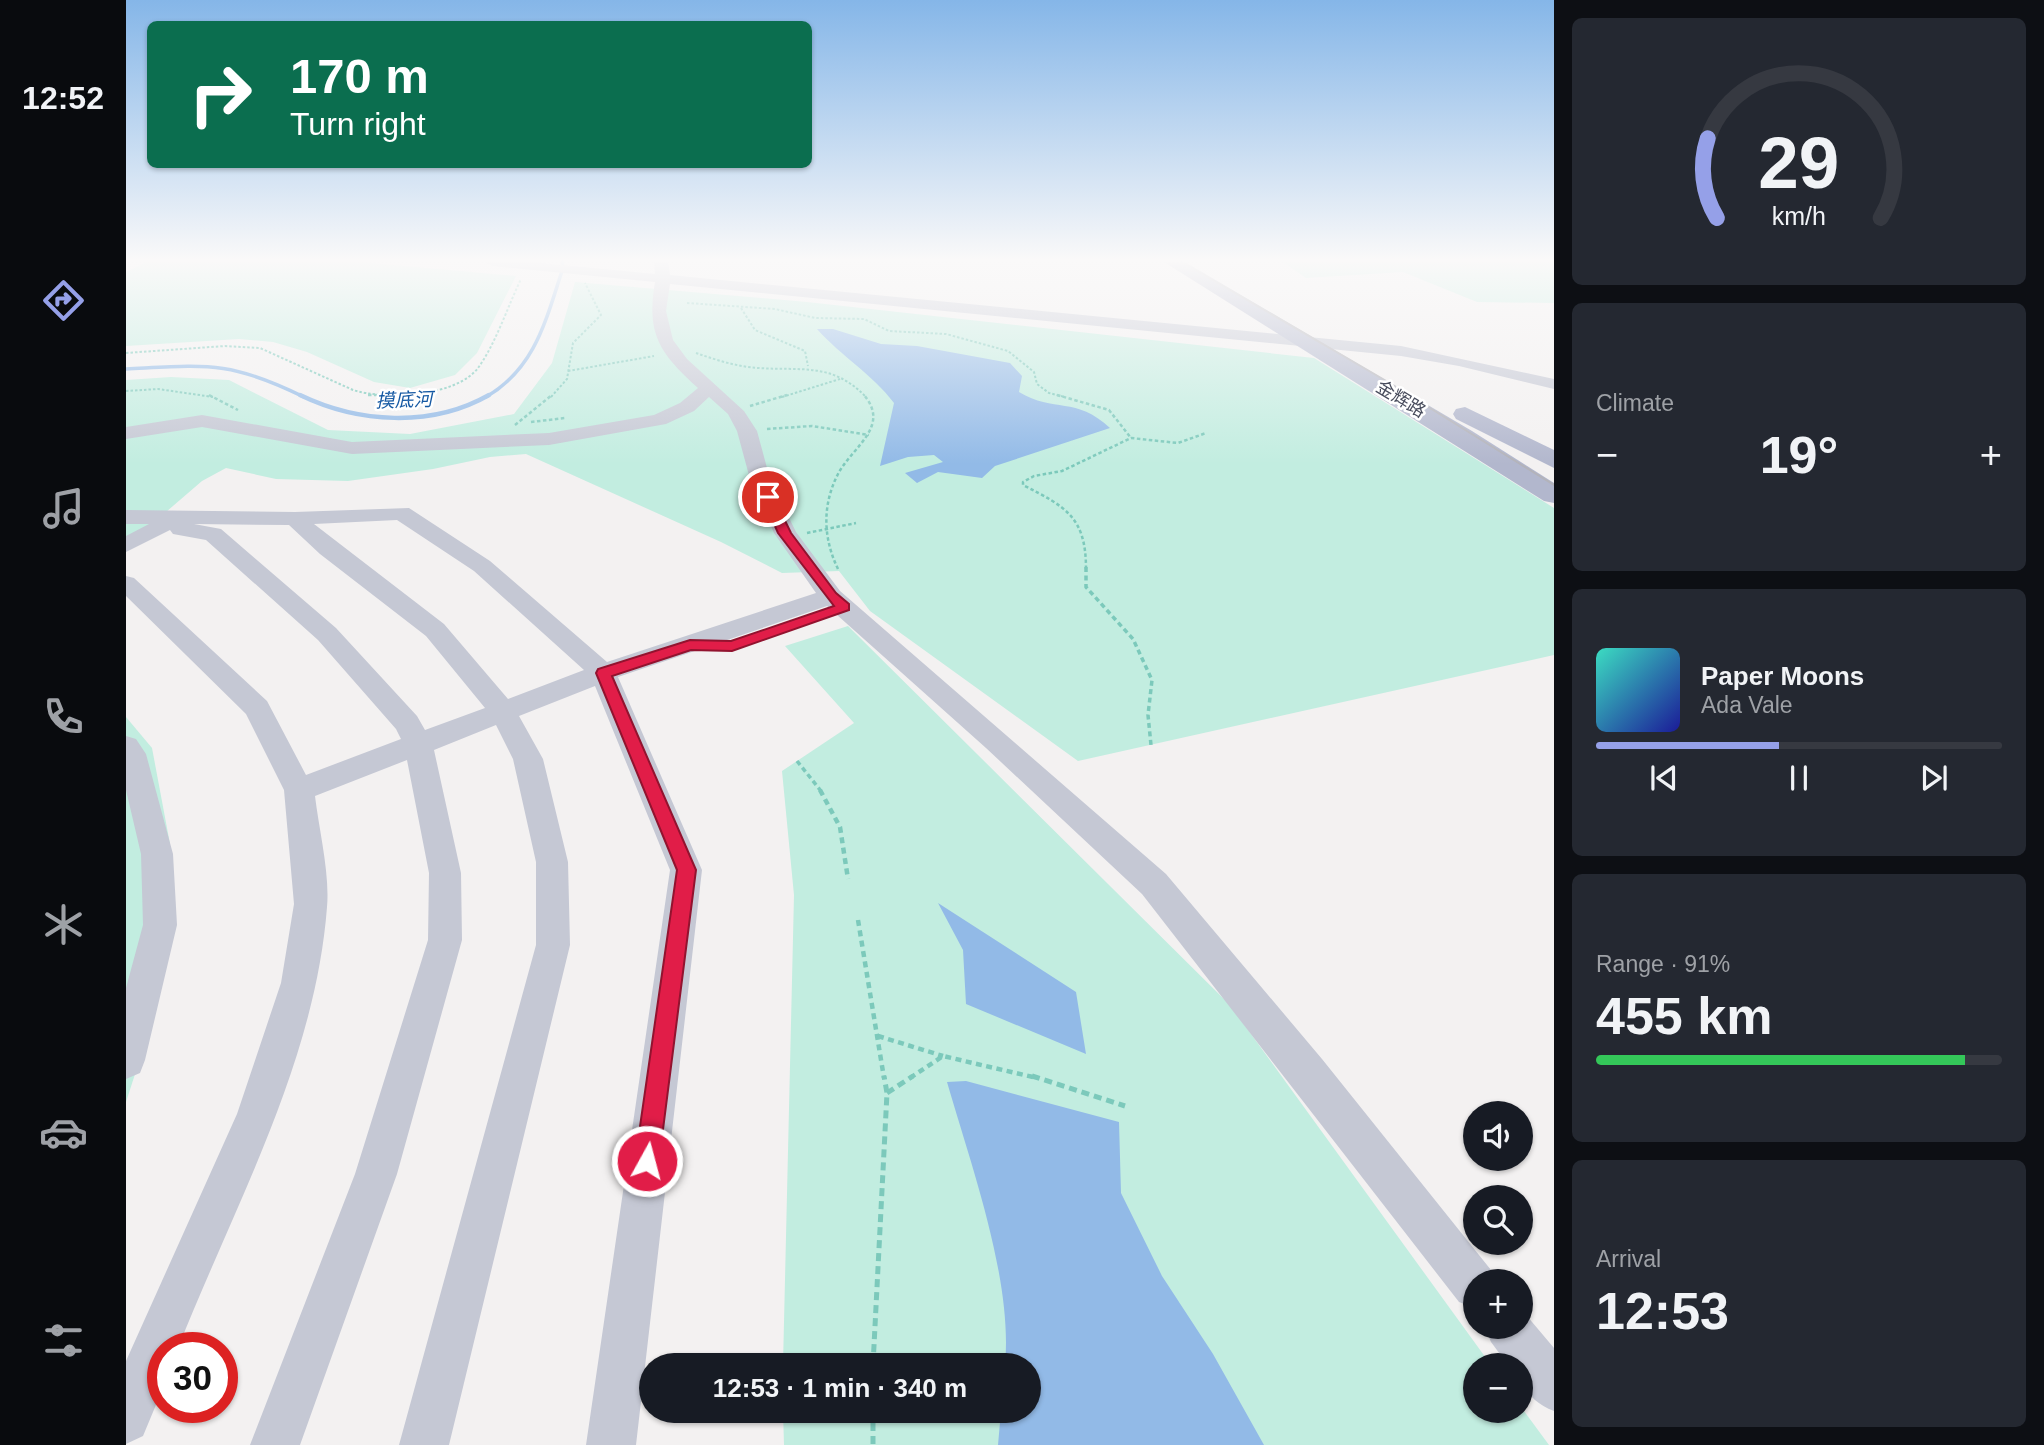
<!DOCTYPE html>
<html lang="en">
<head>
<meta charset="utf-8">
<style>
	body { margin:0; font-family:Arial,"Noto Sans SC",sans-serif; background:#242831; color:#f1f3f6; height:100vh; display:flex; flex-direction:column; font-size:26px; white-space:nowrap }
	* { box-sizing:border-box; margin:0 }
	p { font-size:23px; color:#9ea1a6 }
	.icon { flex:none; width:38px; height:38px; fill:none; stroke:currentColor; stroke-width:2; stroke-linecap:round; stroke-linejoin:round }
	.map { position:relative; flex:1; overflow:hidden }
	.panel { display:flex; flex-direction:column; gap:18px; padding:18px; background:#0d0f14; width:490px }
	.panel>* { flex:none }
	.hud { position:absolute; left:21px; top:21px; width:665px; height:147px; border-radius:10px; box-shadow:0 2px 5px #0004; background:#0b6e4f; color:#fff; overflow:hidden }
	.controls { position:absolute; left:1337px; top:1101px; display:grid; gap:14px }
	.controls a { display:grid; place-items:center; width:70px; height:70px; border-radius:50%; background:#171b24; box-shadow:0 2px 5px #0004; font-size:35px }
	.speed { position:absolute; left:21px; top:1332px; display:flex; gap:14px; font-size:35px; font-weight:700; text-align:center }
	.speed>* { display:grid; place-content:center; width:91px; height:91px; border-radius:50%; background:#171b24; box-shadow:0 2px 5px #0004; line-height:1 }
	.speed .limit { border:10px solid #d22; background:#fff; color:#111 }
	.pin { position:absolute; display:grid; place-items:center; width:60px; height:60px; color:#fff; margin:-30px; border:4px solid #fff; border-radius:50%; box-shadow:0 2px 7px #0007 }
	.me { position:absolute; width:77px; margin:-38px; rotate:7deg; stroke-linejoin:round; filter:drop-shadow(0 0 5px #0008) }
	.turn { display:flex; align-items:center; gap:24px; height:147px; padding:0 28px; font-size:32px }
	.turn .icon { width:91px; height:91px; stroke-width:2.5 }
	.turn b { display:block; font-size:49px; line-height:60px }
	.big { font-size:52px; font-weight:600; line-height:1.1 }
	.panel .card { flex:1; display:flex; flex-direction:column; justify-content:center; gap:10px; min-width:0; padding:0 24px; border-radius:10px; background:#242831 }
	.panel .dial { align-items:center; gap:0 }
	.dial svg { height:182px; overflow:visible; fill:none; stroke:#363941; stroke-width:7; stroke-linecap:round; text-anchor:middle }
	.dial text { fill:#f1f3f6; stroke:none }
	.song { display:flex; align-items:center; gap:21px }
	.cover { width:84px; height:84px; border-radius:10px; background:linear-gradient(135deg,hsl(170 70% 55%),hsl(240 70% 35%)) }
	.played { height:7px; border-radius:4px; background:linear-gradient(90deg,#95a0e8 45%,#363941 45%) }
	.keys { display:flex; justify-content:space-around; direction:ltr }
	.heat { display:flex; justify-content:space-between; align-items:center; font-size:38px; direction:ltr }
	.charge { height:10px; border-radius:5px; background:linear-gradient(90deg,#34c759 91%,#363941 0) }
	.trip { position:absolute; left:513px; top:1353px; width:402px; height:70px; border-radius:35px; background:#171b24; box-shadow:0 2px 5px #0004; font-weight:600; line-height:70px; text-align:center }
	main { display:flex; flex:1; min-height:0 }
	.tabs { display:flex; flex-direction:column; width:126px; justify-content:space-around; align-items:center; background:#090b0e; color:#9ea1a6 }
	.tabs .icon { width:49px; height:49px }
	.tabs .selected { color:#95a0e8 }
	.tabs b { font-size:32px; color:#f1f3f6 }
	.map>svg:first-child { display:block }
	.green { fill:#c2ede0 }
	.water { fill:#92bae7 }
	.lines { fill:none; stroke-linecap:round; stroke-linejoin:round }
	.stream-far1 { stroke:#92bae7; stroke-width:3.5 }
	.stream { stroke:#92bae7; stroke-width:4.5 }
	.path-far4 { stroke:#7cc9bb; stroke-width:2; stroke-dasharray:2.5 2; stroke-linecap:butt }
	.path-far3 { stroke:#7cc9bb; stroke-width:2.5; stroke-dasharray:3.5 2.5; stroke-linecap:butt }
	.path-far2 { stroke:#7cc9bb; stroke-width:3.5; stroke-dasharray:5 3.5; stroke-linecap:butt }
	.path-far1 { stroke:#7cc9bb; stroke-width:4.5; stroke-dasharray:6 4.5; stroke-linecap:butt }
	.path { stroke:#7cc9bb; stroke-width:5; stroke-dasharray:8 5; stroke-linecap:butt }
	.minor { fill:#c5c8d4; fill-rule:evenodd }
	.major { fill:#b2b7cd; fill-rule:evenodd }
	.tram { stroke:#b3b3ba; stroke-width:2 }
	.route { fill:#e11d48; stroke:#92132f; stroke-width:2 }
	.labels { text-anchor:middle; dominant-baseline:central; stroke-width:5; stroke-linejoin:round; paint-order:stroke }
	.far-street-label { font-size:18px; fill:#494d5d; stroke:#fff }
	.far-water-label { font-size:19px; font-style:italic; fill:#1659a3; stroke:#fff }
</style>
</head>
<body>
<main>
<nav class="tabs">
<b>12:52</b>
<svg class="icon selected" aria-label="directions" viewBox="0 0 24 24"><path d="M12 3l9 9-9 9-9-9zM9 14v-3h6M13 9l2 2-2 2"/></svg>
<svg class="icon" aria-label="music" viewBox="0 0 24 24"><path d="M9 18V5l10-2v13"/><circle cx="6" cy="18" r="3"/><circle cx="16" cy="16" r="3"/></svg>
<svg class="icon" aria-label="phone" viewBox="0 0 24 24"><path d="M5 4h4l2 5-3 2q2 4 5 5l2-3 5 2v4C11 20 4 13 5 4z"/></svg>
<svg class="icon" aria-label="climate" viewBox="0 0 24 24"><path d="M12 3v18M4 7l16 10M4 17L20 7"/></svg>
<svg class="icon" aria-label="car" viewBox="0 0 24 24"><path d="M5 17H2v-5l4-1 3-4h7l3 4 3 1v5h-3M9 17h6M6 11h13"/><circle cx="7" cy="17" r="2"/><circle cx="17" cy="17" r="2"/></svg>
<svg class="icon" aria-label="filters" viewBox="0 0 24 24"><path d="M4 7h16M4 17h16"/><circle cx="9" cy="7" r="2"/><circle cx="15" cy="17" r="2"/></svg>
</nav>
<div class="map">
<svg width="1428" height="1445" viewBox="0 0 1428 1445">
	<rect width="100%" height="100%" fill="#f3f1f1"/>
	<g class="green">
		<path d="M20 262H234L390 276 351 353 329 375 284 388 248 382 181 352 147 342 113 339 0 346V272Z"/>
		<path d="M1157 262H1428V303L1351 302 1277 272 1180 278Z"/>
		<path d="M449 282 681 302 1188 358 1428 508V655L952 761 744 611 713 571 656 573 595 542 400 454 364 457 307 469 222 481 150 479 100 468 76 481 11 537 0 542V380L45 377 103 380 202 430 284 434 388 414 426 363Z"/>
		<path d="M722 626 1104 1005 1365 1365H1349V1410H1395V1407L1423 1445H658L657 1411 903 1410V1365H657L668 895 656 771 728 723 659 646Z"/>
		<path d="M0 717 26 748 44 844 21 1037 0 1102Z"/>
	</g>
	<g class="water">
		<path d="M691 329H707L755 344 791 346 884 363 896 376 893 392C928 413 950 396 984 428L869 466 856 478 812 472 791 483 779 473 817 462 808 455 782 457 754 466 768 403C746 374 715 356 691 329Z"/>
		<path d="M812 903 950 992 960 1054 840 1004 837 950Z"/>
		<path d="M840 1081 993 1122 995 1193 1036 1276 1087 1354 1138 1445H872L875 1411 903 1410V1365H879C887 1280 845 1165 821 1082Z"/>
	</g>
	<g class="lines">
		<g class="stream-far1">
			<path d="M0 369C80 365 103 360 178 397"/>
			<path d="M360 397C410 368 420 319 437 268L436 262"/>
		</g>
		<path class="stream" d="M174 395C232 423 305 428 363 395"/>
		<g class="path-far4">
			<path d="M561 303 649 309 689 318 738 319 763 331 820 334 882 351 908 372 911 384 923 393 939 397"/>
			<path d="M615 308 629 330 679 351 682 366"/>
			<path d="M0 353 99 346 134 348 227 390C258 400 330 397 352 368 369 345 382 306 395 279"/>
			<path d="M570 353C590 360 612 367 633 368 676 371 706 362 740 397"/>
			<path d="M442 371 528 356"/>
			<path d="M0 391 32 389 87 397"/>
			<path d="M425 397 441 379 447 343 475 315 459 283"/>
			<path d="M656 397 714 379"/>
		</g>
		<g class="path-far3">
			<path d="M83 395 112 410"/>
			<path d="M242 395H281"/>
			<path d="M931 395 983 410 1005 438"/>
			<path d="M624 406 661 395"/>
			<path d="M405 422 439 418"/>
			<path d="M389 425 426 395"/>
			<path d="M641 429 686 426 743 435"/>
			<path d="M681 533 730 523"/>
			<path d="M712 569C697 538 696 505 712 474 726 447 765 427 738 395"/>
			<path d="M960 569C960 517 940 507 897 485V482L908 476 936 471 1005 438 1052 443 1080 433"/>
		</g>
		<g class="path-far2">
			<path d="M960 567V587L1007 639 1026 680 1022 715 1025 745"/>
			<path d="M671 761 695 791"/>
		</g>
		<g class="path-far1">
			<path d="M694 790 714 827 722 879"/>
			<path d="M732 920 758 1078"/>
			<path d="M752 1036 817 1056"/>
			<path d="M784 1078 817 1056 911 1078"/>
		</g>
		<g class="path">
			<path d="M906 1076 999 1106"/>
			<path d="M761 1093 787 1076"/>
			<path d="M747 1365 761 1093 758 1076"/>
			<path d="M747 1410V1445"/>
		</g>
		<g class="minor">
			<path d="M359 262H405L529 274 528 262H542L544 275 1275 346 1428 379V389L1333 366 1275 356 544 284 540 311 547 340 561 359 618 411 631 431 644 479 670 532 714 591 1040 874 1196 1059 1365 1270 1369 1281H1349V1308L1333 1302 1016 894 860 748 701 606 492 677 576 870 510 1445H460L544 870 469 686 393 716 417 759 442 862 444 945 323 1445H273L410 945V862L387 759 370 725 308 750 335 873 336 940 271 1174 174 1445H124L229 1174 302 940 303 873 281 760 189 796C193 830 204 874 201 907 189 1063 109 1204 52 1348H37V1388L17 1436 0 1444V1361L111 1114 155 983 168 904 158 790 120 714 0 596V576L8 578 141 701 180 775 275 739 270 729 192 640 80 540 47 534 44 530 0 552V536L23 524H0V510L169 512 283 508 364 561 481 662 690 593 648 533 624 479 611 431 602 414 583 397 568 411 540 424 423 445 226 454 76 427 0 439V427L76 415 226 442 423 433 528 415 554 403 572 388C534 353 520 335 529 282L366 266ZM271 520 348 571 458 670 382 699 318 624 188 524ZM68 524 163 525 194 554 300 636 359 708 299 730 291 716 210 628 95 529Z"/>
			<path d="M0 736 10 739 20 754 47 854 51 925 19 1060 14 1073 0 1079V988L17 925 15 854 0 790Z"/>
			<path d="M1395 1309 1428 1348V1411C1406 1402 1395 1389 1395 1365H1382L1365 1342 1358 1326H1395Z"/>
		</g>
		<g class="major">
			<path d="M1038 262H1059L1346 431 1428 483V503L1418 501Z"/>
			<path d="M1339 407 1428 450V468L1330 419 1327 414 1330 409Z"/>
		</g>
		<path class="tram" d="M1056 262 1262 382 1428 485"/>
	</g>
	<linearGradient id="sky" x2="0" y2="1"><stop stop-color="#85b6e8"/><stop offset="0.56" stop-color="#faf9f9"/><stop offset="1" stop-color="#faf9f9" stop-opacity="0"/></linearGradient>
	<rect width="1428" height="464" fill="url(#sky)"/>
	<path class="route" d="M638 494H646L665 533 710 593 723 604V610L606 651 565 650 486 676 570 870 533 1161 529 1169 521 1173 513 1169 509 1161 551 870 470 673 472 669 564 640 605 641 708 606 652 533 636 497Z"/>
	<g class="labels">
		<g class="far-street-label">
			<text transform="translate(1275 399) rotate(31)">金辉路</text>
		</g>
		<g class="far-water-label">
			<text transform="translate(278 400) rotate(-2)">摸底河</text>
		</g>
	</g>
</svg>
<div class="controls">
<a><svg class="icon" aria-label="sound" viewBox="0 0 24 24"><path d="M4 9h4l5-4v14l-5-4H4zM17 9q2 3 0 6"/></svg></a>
<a><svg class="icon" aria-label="search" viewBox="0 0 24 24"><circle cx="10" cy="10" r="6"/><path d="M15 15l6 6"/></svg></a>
<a>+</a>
<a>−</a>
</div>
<div class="speed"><div class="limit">30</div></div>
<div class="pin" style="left:642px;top:497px;background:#d93025"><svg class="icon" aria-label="arrive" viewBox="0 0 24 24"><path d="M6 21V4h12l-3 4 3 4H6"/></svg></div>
<svg class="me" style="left:521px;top:1161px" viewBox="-20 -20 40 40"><circle r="17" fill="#e11d48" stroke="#fff" stroke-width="3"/><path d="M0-11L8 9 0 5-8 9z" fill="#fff"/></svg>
<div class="trip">12:53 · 1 min · 340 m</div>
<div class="hud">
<div class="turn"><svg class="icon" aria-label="right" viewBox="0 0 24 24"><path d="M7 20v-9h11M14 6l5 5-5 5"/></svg><div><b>170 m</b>Turn right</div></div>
</div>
</div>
<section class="panel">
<div class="card dial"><svg viewBox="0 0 100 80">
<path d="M14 69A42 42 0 1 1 86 69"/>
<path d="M14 69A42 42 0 0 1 10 34" stroke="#95a0e8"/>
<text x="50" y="56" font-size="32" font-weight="700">29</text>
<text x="50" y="72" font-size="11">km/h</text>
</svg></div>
<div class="card"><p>Climate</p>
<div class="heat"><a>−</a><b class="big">19°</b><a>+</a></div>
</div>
<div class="card">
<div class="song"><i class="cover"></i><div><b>Paper Moons</b><p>Ada Vale</p></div></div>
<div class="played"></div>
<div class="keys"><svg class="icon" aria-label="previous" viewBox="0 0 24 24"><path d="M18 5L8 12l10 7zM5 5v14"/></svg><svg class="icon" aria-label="pause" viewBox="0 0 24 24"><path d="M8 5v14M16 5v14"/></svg><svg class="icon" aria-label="next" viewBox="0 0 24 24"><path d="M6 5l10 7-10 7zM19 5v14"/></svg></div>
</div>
<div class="card"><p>Range · 91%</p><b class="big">455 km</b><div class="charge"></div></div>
<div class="card"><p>Arrival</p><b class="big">12:53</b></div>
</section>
</main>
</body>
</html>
